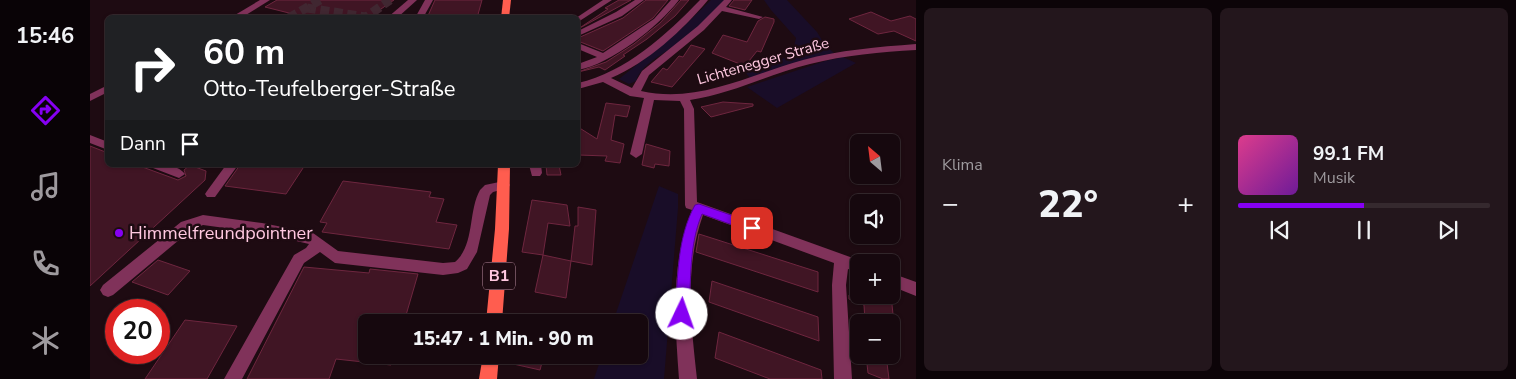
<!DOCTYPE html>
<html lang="de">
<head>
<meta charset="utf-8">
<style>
	body { margin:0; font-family:"Nunito Sans",sans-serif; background:#23161c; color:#f1f3f6; height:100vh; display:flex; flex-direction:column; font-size:19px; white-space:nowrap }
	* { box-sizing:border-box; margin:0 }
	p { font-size:16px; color:#9e9a9e }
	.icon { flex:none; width:28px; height:28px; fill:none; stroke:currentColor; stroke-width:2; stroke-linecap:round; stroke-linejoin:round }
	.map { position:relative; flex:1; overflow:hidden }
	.panel { display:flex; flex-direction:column; gap:8px; padding:8px; background:#0c0408; width:600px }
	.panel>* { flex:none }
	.top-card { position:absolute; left:15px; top:15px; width:475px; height:152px; border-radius:8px; box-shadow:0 1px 4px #0004,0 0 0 1px #35292e; background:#202124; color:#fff; overflow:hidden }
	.needle { width:32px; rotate:332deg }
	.tools { position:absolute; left:760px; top:134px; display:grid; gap:10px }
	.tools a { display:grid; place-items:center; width:50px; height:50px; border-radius:8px; background:#16080e; box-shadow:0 1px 4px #0004,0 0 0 1px #35292e; font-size:25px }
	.speed { position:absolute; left:15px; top:299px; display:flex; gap:10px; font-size:25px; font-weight:700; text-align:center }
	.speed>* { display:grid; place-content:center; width:65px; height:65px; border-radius:50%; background:#16080e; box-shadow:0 1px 4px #0004,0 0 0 1px #35292e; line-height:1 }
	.speed .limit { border:8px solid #d22; background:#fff; color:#111 }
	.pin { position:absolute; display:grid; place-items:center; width:42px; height:42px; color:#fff; margin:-21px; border-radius:10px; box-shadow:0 2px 8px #0006 }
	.me { position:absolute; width:55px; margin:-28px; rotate:3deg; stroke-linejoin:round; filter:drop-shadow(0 0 4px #0008) }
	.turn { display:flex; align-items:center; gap:18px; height:105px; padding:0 15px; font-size:22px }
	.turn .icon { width:65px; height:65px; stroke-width:2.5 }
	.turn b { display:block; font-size:35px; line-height:42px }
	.then { display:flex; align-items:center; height:48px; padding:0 15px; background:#0003; gap:10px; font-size:19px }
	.big { font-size:38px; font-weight:800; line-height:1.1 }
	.panel .widget { flex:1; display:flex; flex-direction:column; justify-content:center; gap:8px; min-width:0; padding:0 18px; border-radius:8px; background:#23161c }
	.song { display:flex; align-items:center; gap:15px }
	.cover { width:60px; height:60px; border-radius:8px; background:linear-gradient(135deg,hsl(330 70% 55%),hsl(280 70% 35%)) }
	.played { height:5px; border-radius:2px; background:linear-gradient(90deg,#8600f3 50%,#35292e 50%) }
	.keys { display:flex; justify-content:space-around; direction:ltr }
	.heat { display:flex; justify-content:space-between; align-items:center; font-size:28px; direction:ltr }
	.panel .tiles { flex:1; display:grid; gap:8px; grid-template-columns:repeat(2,1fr) }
	.trip { position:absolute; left:268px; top:314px; width:290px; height:50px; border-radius:8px; background:#16080e; box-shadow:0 1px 4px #0004,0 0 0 1px #35292e; font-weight:800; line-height:50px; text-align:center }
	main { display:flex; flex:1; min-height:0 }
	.dock { display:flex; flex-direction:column; width:90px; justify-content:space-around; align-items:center; background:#090306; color:#9e9a9e }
	.dock .icon { width:35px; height:35px }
	.dock .selected { color:#8600f3 }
	.dock b { font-size:22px; color:#f1f3f6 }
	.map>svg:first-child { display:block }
	.green { fill:#190d28 }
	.building { fill:#401524; stroke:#6e263f }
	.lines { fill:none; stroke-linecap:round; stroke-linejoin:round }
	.minor-tunnel { stroke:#402731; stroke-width:9; stroke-dasharray:9 4.5; stroke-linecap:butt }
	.minor { fill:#80325a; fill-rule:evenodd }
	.major { fill:#ff5d4f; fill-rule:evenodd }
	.route { fill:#8600f3; stroke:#57009e }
	.poi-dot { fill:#8600f3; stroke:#1e0b12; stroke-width:2 }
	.labels { text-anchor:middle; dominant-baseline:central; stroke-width:5; stroke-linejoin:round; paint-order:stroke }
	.far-street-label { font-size:15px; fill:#ffc8e0; stroke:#1e0b12 }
	.shield { fill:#1e0b12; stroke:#bc8fa2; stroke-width:1 }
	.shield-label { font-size:16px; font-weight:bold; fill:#ffc8e0 }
	.poi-label { font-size:18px; fill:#ffc8e0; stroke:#1e0b12; text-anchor:start }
</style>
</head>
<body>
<main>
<nav class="dock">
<b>15:46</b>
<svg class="icon selected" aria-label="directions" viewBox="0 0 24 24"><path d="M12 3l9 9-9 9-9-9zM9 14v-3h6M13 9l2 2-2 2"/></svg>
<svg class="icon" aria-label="music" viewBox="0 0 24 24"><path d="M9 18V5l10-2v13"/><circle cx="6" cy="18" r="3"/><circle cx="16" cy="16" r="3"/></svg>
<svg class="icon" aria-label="phone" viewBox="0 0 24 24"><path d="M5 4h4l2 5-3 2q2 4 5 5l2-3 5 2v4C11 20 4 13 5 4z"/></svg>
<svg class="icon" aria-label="climate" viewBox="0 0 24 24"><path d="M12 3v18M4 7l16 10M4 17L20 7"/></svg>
</nav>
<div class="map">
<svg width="826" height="379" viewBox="0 0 826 379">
	<rect width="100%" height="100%" fill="#1e0b12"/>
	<g class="green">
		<path d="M621 0H635C623 12 612 25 599 36 584 49 551 62 546 81L539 84 529 79 589 31Z"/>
		<path d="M674 0H697L727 32 735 45 744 53 660 78 656 73 702 55 706 38 681 10Z"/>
		<path d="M753 57 766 63 687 108 657 87 735 61Z"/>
		<path d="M569 186 588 194V208L574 379H504L512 355H549V322H523Z"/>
	</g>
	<g class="building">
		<path d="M187 0H304L278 18H219L175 7Z"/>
		<path d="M345 0H392L387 18H337Z"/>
		<path d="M529 0H541L488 29 518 9 515 8Z"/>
		<path d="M556 0H578L563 18 513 51 488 41V38L533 18Z"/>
		<path d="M591 0H599L585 16 557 39 533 55 535 56 515 70 509 67 488 72 516 62 544 44 570 23Z"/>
		<path d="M644 0H662L655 10 639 6Z"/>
		<path d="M781 12 801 21 820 16 826 19V41L804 31 788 34 759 19Z"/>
		<path d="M675 17 684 19V22L671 52 667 51 655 66 622 53 633 35 657 42 668 21Z"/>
		<path d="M601 45 615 49 582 87 561 82 573 68 577 70 589 56 593 57Z"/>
		<path d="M633 102 663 104V106L621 117 611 107Z"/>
		<path d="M516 103 540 106 537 117 525 115 521 140 534 144 530 163 515 161 517 156 488 155V127L507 139Z"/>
		<path d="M556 144 580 151 579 166 565 164 564 168 552 165Z"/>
		<path d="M0 146 18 153V165H47L88 180 96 176 94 170 100 165 116 171 115 180 0 286Z"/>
		<path d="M150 165H215L196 194 135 186Z"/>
		<path d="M456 165H469L471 175H457Z"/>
		<path d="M253 181 341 192 339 197 354 199 346 222 367 225 359 249 232 232 237 223 230 222Z"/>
		<path d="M442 200 477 205 480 226 458 223 453 255 432 252Z"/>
		<path d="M488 207 506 210 502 265 481 261 485 226H488Z"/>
		<path d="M609 234 728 272V292L606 252Z"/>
		<path d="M453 255 481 261 476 298 445 292Z"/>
		<path d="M68 260 100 271 78 295 42 282Z"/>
		<path d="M214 267 279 273 280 269 328 274 314 322H276V355H305L301 365 246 359 239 379H157Z"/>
		<path d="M622 281 728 317 729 341 619 302Z"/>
		<path d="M759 295H801L804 324 797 321 780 322 775 321 774 305 759 299Z"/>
		<path d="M95 320 147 326 117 379H55Z"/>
		<path d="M629 332 731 370 732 379H680L625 358Z"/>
		<path d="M411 355H454L450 370 410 361Z"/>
		<path d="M776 355H796L799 379H793L778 373Z"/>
	</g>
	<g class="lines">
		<g class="minor-tunnel">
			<path d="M217 8 276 17 300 0"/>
			<path d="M199 18 230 0"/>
		</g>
		<g class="minor">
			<path d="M170 0H180L151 18H140Z"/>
			<path d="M318 0H327L307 18H297Z"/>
			<path d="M335 0H343L333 18H325Z"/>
			<path d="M513 0H522L488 22 486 18Z"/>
			<path d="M545 0H554L532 16 488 36V31L526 12Z"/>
			<path d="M581 0H589C568 27 521 64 488 70V64L507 57 488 49V43L513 53 564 19Z"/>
			<path d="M610 0H618C593 30 557 63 521 78L542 88 552 71 608 26 634 0H642L636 7 673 17 669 19 632 11 614 30 559 75 551 91C608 104 659 75 713 60 749 50 788 47 826 44V50C791 52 755 55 720 64 679 74 642 94 600 100L604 109 607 202 774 262H769V273L758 269 756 285 762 379H744L742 285 744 263 613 215C594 268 601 324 607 379H589C585 322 580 265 602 210L596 208 595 205 594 109 590 101 564 100 552 154 546 158 540 154 554 98 540 96 513 82 488 89V83C536 72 576 35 610 0Z"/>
			<path d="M18 85V92L0 101V94Z"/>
			<path d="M0 135 18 142V150L0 143Z"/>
			<path d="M61 165C73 165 87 164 95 174L89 178 63 168Z"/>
			<path d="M136 165H148L125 197H117L115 194 117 191Z"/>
			<path d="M439 165H451L452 173 450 176H442Z"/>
			<path d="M414 181 418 182 420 185 418 188 403 192 400 195 387 252 377 269 368 273 353 275 245 263 230 252 214 263 152 379H134L204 255 216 248 219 244 172 233 113 225 101 230 23 295 18 297 13 295 10 290 13 285 91 222 113 215 172 223 223 233 248 251 353 263 365 262C385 245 378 211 390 190L395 185Z"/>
			<path d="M801 273 826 282V296L801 286Z"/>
		</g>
		<g class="major">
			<path d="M413 0H421L419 18H411Z"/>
			<path d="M408 165H420L419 229 412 322H396L405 229Z"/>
			<path d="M393 355H409L407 379H389Z"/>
		</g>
	</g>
	<path class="route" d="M609 204 667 224 669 228 667 231 662 232 612 214C599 244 601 281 599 314L597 318 592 320 587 318 585 314C588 276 587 238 605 205Z"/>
	<circle class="poi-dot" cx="29" cy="233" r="5"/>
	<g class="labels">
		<g class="far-street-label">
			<text transform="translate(673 61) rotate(-16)">Lichtenegger Straße</text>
		</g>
		<rect class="shield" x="393" y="262.5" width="32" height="27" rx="4"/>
		<g class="shield-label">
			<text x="409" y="276">B1</text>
		</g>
		<g class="poi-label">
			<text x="39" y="233">Himmelfreundpointner</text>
		</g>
	</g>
</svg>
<div class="tools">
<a><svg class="needle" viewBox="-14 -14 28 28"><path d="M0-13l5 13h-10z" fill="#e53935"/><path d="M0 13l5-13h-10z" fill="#9e9a9e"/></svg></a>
<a><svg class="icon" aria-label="sound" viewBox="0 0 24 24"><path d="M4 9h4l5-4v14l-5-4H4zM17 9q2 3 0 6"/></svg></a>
<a>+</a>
<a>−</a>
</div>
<div class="speed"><div class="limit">20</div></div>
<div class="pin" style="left:662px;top:228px;background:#d93025"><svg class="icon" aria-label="arrive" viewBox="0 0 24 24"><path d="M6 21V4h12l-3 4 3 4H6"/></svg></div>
<svg class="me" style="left:592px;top:314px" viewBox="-20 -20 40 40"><circle r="19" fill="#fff"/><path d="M0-13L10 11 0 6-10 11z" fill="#8600f3"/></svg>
<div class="trip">15:47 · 1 Min. · 90 m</div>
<div class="top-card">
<div class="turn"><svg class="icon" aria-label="right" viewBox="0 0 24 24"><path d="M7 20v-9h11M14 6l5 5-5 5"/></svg><div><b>60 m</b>Otto-Teufelberger-Straße</div></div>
<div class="then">Dann<svg class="icon" aria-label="arrive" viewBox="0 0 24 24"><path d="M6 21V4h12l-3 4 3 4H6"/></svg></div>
</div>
</div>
<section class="panel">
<div class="tiles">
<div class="widget"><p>Klima</p>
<div class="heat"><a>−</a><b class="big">22°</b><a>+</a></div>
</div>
<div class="widget">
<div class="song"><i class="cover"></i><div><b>99.1 FM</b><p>Musik</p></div></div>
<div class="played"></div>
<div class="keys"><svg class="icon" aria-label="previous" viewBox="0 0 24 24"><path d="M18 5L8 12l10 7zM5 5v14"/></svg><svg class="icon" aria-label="pause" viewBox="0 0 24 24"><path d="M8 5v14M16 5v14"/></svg><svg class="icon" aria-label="next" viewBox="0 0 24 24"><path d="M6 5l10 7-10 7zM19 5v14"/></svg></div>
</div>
</div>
</section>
</main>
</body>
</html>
